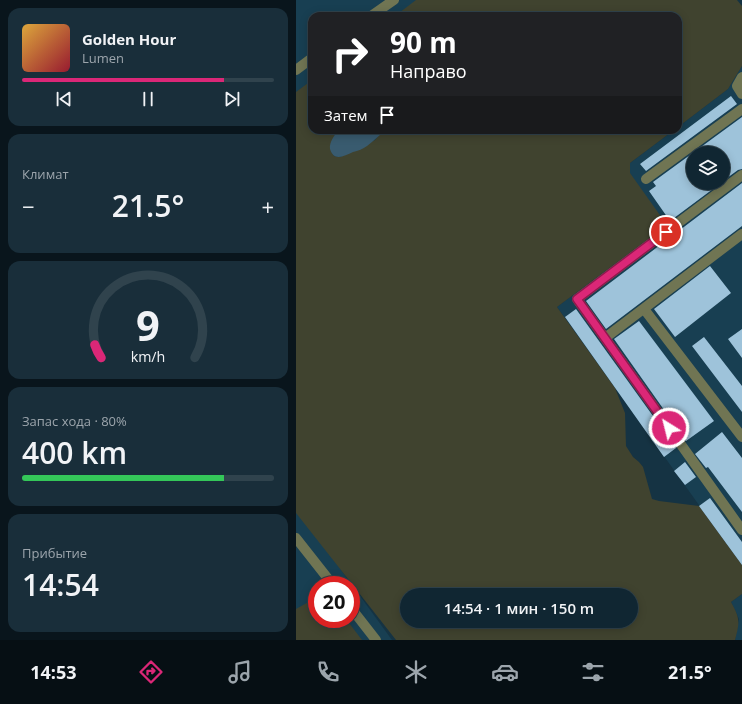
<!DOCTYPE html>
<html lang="ru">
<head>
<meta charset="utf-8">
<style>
  :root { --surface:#102632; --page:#192e3a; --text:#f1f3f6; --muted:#9ca5ac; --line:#30434d; --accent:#db2777 }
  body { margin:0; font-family:"Open Sans",sans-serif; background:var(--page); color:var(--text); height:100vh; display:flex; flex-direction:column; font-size:15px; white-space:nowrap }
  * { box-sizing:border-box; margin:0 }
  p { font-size:13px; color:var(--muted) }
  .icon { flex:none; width:22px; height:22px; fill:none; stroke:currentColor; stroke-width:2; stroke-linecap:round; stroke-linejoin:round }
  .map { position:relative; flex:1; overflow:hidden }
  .side { display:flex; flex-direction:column; gap:8px; padding:8px; background:#09151c; width:296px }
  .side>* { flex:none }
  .banner { position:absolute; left:12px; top:12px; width:374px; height:122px; border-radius:12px; box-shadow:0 2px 10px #0003,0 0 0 1px var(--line); background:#202124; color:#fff; overflow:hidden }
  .tools { position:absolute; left:390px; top:146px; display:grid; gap:8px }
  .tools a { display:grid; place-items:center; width:44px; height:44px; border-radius:50%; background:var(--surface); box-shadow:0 2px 10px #0003,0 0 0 1px var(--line); font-size:20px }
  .speed { position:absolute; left:12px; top:576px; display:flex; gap:8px; font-size:20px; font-weight:700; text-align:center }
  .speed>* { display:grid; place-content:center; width:52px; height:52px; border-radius:50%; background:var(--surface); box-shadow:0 2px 10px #0003,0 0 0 1px var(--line); line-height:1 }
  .speed .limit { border:6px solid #d22; background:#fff; color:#111 }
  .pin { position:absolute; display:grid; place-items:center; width:34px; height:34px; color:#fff; margin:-17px; border:2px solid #fff; border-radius:50%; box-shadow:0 1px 4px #0007 }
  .me { position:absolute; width:44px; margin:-22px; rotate:324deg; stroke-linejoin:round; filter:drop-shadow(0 0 3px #0008) }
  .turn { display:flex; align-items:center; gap:14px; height:84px; padding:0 16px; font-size:18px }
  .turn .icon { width:52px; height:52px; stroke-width:2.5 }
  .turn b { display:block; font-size:28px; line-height:34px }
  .then { display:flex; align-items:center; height:38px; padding:0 16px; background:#0003; gap:8px; font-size:15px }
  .big { font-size:30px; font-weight:600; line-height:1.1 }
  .side .widget { flex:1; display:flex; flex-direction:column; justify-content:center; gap:6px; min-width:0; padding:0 14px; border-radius:12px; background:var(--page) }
  .side .dial { align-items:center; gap:0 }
  .dial svg { height:104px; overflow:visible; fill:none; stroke:var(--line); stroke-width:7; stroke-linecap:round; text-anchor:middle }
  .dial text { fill:var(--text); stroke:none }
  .song { display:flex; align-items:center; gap:12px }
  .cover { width:48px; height:48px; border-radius:6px; background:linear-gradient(135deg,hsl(40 70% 55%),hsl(350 70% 35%)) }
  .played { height:4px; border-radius:2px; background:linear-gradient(90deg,var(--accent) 80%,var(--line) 80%) }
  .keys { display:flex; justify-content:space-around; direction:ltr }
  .heat { display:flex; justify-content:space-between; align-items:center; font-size:22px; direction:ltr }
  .charge { height:6px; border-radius:3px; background:linear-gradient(90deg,#34c759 80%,var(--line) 0) }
  .trip { position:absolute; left:104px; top:588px; width:238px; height:40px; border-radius:20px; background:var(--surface); box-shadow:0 2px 10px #0003,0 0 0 1px var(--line); font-weight:600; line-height:40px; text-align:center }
  .tab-bar { display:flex; height:64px; justify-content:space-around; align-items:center; background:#060f14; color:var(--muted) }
  .tab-bar .icon { width:28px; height:28px }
  .tab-bar .current { color:var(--accent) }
  .tab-bar b { font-size:18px; color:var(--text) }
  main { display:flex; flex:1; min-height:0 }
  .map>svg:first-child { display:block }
  .built { fill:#183f52; fill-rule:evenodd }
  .green { fill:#40432f; fill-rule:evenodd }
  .water { fill:#395b6f }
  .building { fill:#9ec3da }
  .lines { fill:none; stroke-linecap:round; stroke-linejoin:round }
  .minor { stroke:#707553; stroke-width:10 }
  .route-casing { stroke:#8e194d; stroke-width:10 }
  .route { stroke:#db2777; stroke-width:7 }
</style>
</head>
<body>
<main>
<section class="side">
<div class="widget">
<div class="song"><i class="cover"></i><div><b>Golden Hour</b><p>Lumen</p></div></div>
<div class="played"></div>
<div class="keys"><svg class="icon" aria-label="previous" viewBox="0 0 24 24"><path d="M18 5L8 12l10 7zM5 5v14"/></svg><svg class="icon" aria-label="pause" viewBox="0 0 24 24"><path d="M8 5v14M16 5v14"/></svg><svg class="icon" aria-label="next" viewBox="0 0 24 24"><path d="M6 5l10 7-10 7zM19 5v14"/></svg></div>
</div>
<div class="widget"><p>Климат</p>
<div class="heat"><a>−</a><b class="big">21.5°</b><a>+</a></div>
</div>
<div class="widget dial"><svg viewBox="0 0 100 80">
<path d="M14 69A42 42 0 1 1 86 69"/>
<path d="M14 69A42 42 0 0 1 9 59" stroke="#db2777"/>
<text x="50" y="56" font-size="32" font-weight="700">9</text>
<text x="50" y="72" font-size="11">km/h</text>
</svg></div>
<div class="widget"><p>Запас хода · 80%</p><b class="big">400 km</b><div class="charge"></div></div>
<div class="widget"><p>Прибытие</p><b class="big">14:54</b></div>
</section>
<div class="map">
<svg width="446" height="640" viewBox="0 0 446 640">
  <rect width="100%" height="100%" fill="#153343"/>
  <path class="built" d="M0 0H266L246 16H16V130H99L0 207Z
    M446 66V565L261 307 370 225 333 173 334 163 378 130H382V127L432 89ZM397 153H427V183H397Z
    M0 508 96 640H0ZM21 585H55V619H21Z
    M446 594V640H439L443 619 435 602Z"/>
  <path class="green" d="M120 0H441L446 6V66L432 89 382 127V16H99Z
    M16 80V130H43L39 134 35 151 38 156 44 157 79 140 83 135 90 130H378L334 163V173L371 225 261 307 319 388 329 413 330 446 337 457 343 462 347 467 356 499 363 501 403 506 446 565V594L435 602C444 618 444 622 439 640H100L0 513V92ZM111 595H335V621H111Z
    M21 599V619H50L66 640H0V609L16 600Z"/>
  <path class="water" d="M43 130H90C83 135 78 141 71 146 67 149 62 151 57 152 48 156 38 162 34 149 33 142 39 134 43 130Z"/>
  <path class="building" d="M435 96 441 104 350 171 344 164Z
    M446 117V169L442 170 427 181V153H397V183H425L374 221 353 191 360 186 357 182Z
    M446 183V226L310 329 290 301Z
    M414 266 435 293 379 337 358 309Z
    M280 309 380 448 368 457 269 317Z
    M343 321 418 421 390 441 318 339Z
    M446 329V358L432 339Z
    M408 337 446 386V412L396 346Z
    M426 432 446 458V512L412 467 410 468 399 454Z
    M389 462 400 477 389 485 378 471Z
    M414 498 446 542V565L403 506Z"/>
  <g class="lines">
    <path class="minor" d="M75 16 98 0
      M0 70 16 58
      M446 77 441 86 446 94
      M446 175 281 299 446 530
      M350 179 446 109
      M348 309 446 437
      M309 338 446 234
      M0 538 37 585
      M55 608 80 640"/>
  </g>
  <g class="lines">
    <defs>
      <path id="route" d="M370 232 281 299 373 428"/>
    </defs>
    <use href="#route" class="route-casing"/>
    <use href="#route" class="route"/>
  </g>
</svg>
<div class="tools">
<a><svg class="icon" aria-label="layers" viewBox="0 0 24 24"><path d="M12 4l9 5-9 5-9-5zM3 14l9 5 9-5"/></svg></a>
</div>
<div class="speed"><div class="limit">20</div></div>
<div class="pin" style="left:370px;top:232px;background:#d93025"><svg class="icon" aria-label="arrive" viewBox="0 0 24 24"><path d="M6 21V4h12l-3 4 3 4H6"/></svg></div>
<svg class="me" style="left:373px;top:428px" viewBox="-20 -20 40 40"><circle r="17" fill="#db2777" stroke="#fff" stroke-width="3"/><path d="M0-11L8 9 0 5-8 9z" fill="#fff"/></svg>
<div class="trip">14:54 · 1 мин · 150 m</div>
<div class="banner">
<div class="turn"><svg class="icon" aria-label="right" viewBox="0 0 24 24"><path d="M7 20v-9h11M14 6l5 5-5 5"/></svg><div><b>90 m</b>Направо</div></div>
<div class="then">Затем<svg class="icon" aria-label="arrive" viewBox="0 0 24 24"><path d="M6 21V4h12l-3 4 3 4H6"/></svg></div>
</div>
</div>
</main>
<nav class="tab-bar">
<b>14:53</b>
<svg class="icon current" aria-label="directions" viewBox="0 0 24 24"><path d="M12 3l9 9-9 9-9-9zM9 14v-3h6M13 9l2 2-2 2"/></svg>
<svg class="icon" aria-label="music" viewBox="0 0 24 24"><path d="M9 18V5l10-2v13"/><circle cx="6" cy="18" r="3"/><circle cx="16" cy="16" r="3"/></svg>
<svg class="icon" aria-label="phone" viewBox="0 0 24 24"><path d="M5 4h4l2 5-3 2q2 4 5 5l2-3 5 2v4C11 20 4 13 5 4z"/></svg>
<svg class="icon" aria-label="climate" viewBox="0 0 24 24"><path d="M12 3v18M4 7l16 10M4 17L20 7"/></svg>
<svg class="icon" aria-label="car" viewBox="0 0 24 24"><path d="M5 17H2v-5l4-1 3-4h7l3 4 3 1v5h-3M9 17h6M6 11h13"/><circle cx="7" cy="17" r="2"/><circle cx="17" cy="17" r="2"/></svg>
<svg class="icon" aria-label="filters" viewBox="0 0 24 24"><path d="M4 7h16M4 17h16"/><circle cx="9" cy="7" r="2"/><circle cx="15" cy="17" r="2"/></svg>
<b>21.5°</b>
</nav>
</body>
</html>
